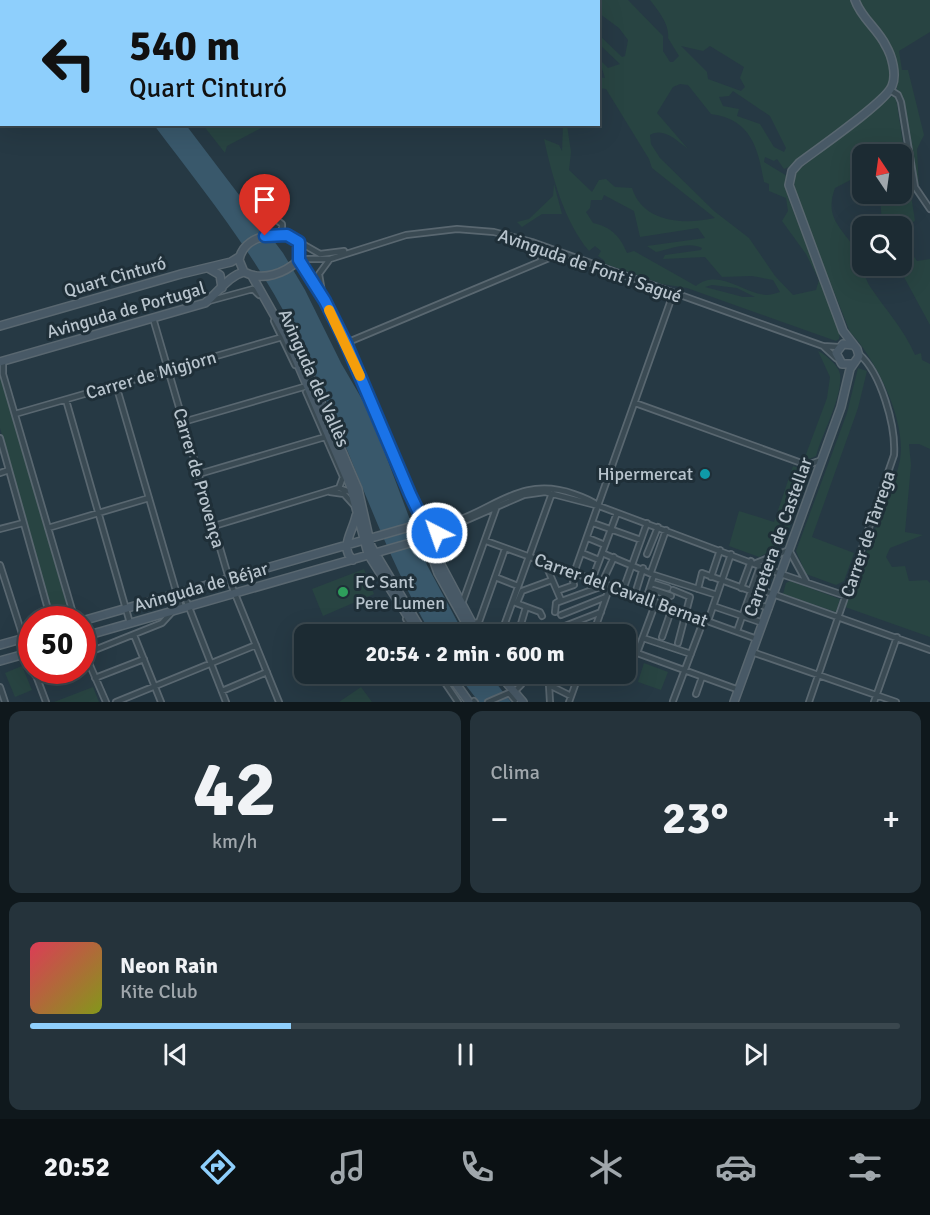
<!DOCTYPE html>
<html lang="es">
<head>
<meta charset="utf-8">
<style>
  :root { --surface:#1c2b33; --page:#25333b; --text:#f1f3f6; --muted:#a0a7ac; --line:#3a474e; --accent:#8ecffc }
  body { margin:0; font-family:Signika,sans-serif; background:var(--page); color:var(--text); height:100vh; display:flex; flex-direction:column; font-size:22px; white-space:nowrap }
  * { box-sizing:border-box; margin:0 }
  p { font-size:20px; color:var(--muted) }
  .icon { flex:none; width:33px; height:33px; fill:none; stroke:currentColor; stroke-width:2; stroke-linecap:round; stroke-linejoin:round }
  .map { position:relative; height:702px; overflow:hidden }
  .sheet { display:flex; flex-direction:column; gap:9px; padding:9px; background:#0f181c; flex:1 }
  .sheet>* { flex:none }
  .top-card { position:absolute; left:0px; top:0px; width:600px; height:126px; box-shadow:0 6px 24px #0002,0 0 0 2px var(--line); background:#8ecffc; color:#111; overflow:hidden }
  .needle { width:39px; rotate:347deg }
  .buttons { position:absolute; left:852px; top:144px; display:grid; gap:12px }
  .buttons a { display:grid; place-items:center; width:60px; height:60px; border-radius:12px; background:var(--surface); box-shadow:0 6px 24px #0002,0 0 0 2px var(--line); font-size:30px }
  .speed { position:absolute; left:18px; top:606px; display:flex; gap:12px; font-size:30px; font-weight:700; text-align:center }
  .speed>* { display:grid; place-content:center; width:78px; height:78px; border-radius:50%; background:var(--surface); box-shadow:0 6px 24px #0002,0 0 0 2px var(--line); line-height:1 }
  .speed .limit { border:9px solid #d22; background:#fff; color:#111 }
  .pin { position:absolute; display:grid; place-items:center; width:51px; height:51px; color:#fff; margin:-62px -26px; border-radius:50% 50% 50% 0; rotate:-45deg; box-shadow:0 0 6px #0007 }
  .pin .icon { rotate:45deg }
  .me { position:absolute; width:66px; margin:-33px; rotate:319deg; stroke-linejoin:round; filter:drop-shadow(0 0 4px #0008) }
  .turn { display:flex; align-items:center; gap:21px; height:126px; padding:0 30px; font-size:27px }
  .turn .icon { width:78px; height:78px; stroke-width:2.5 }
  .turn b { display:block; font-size:42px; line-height:51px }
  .big { font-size:45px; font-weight:700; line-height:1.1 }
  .sheet .widget { flex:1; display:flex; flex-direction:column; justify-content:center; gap:9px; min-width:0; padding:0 21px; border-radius:12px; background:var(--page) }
  .sheet .dial { align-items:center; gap:0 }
  .dial b { font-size:78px; line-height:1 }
  .song { display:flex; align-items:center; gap:18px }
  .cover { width:72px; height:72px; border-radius:9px; background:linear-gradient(135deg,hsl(350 70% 55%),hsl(70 70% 35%)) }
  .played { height:6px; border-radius:3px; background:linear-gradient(90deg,var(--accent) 30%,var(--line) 30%) }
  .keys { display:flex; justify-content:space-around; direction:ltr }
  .heat { display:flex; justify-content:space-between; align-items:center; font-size:33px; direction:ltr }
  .sheet .tiles { flex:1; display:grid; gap:9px; grid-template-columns:1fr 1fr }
  .widget:last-child { grid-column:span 2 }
  .trip { position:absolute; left:294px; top:624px; width:342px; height:60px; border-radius:12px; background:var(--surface); box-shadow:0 6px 24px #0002,0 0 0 2px var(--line); font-weight:700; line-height:60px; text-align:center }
  .menu { display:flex; height:96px; justify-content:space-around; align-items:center; background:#0b1114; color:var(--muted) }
  .menu .icon { width:42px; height:42px }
  .menu .current { color:var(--accent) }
  .menu b { font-size:27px; color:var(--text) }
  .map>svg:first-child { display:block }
  .green { fill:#284442; fill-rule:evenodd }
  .water { fill:#39586b }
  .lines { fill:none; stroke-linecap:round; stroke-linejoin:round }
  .street-casing { stroke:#596770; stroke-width:8 }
  .secondary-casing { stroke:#596770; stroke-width:10 }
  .street { stroke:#3a4a53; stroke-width:4.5 }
  .secondary { stroke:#485966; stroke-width:7 }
  .route-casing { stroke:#114b97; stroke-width:15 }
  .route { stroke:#1a73e8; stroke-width:10 }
  .slow { stroke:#f59e0b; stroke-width:10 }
  .culture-dot { fill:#0f9aa8; stroke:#1f2f38; stroke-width:2 }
  .leisure-dot { fill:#2e9e5b; stroke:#1f2f38; stroke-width:2 }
  .labels { text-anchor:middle; stroke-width:6; stroke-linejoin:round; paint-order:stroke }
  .street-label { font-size:18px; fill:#b8c4cd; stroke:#1f2f38 }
  .poi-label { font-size:18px; fill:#b8c4cd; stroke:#1f2f38; text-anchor:end }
</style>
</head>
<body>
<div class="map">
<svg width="930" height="702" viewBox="0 0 930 702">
  <rect width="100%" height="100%" fill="#263944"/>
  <path class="green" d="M593 0H628L663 36V51L670 62H673L679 56 668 38C670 25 658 10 650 0H851C859 19 877 31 884 49 888 59 893 76 888 85 877 107 811 149 789 167L784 169 777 159 774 161 765 157 764 162 787 176 785 184 788 197 840 333 839 339 836 341 687 288 662 284 603 263 605 261 598 256 601 251 595 246 589 251C564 221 552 176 544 139L559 145 562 151 563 125H567L571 152 569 170 592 192 599 180 606 179 615 187 632 188C643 223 684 225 715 218L652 168 649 159 606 89 599 88V77L605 78 599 59 608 68 620 64 599 44V35L622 57 625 56 628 40 619 28 600 14 598 2ZM681 46 703 51 710 46 744 67 740 78 745 87 741 91 708 79 707 72ZM680 84 688 85 711 114C751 119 758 148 764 182L769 184V191L786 198 788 211 782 221 806 254 819 280 816 290 793 295 775 276 749 238 714 211 660 158 651 144 650 135C664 127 677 141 688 149L657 113 673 87ZM733 91 770 116 786 148 784 152 774 147 760 124 737 116 739 109 723 106 719 97 729 96ZM604 195 634 211 640 237 698 228 705 238 647 246 656 252C670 249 689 241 702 248L701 250 665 255 663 259 705 257 722 277 752 276 773 280 780 292C776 293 770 295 766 295 743 293 718 268 696 286L634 251 627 253C620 236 611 227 593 223L586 212 590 208 591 200H602ZM712 285 737 288 755 297H743L705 287Z
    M857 0H930V32L899 51 902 70H908L924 135 917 149 919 187 901 94 897 90V72Z
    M892 96 896 98 915 221 902 227 882 226 880 194H902V154H862V174L835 188C824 218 841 227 856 250 863 262 863 277 871 288 886 310 905 331 915 355L921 353 922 360 930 364V449L919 444H909L911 465 905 532 923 535 890 548 886 557 892 567 905 566 909 581 927 580 930 583V637L845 607C857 576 869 546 880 516 887 498 896 479 900 460 907 420 875 358 850 332L795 194 794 180 798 170Z
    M203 125H267L227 146 225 153Z
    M554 184 562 214H542L522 227 517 222 529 219 553 196Z
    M902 234 903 241 917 261 930 259V325L898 266H902Z
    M818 351C825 354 839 366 840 374 843 396 822 434 816 456L809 459 805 457 827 398 830 377Z
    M858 368 867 371 858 408 812 537 854 553 844 581 836 585 806 574 796 551 847 413Z
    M0 375 68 609 71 618 54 619 0 428Z
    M793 466 805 470 808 476 783 545 759 557 729 546 739 511 774 522Z
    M364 569 374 594 323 616 312 589Z
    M790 581 840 599 836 612 783 594 786 583Z
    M644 663 668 672 661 690 638 682Z
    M22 666 32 690 15 697 5 673Z
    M93 687 99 702H54Z
    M361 687 372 702H339Z"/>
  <path class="water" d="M154 125H186L283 253 305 290 341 363 370 413 427 565 464 634H431C375 537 344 427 292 327 255 254 203 190 154 125Z
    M457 674H489L511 702H479Z"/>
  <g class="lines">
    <defs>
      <path id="street" d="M890 90 898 95 901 102 915 187 930 209
        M262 209 282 224V235
        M299 242 320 254 344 251
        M300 259H330
        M541 260V246
        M322 292 319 274 330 259 406 235 457 229 494 232 532 242 823 346 839 347
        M209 301 253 289 259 295
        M153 318 229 579 279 702
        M274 321 295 365
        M346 343 561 253
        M823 346 836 358
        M3 361V374L75 620
        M116 385 181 608
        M306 392 343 477 339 488
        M66 400 130 623
        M635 403 807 465 822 460
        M15 414 286 336
        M183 422 307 386
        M0 438 51 620
        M0 473 9 470
        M199 474 325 437
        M330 492 344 494 353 504
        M593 523 641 540
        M436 525C489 519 514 473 574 494 583 497 591 500 599 506
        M214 526 339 488 353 493
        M48 528 149 498
        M0 529 23 523
        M437 533 524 495 545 492 599 506 781 574 846 596
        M588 538 605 545
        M486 541 757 639
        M582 553 599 560
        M602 553 654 575 717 595
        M647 554 658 527
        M545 563 561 600 556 603 555 612
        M756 563 789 550 806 581
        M0 565 32 665
        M651 572 666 530
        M574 573 673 294
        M495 577 518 586
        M711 577 720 550
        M592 580 617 513
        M652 583 668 588
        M753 587 930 650
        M741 588 751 561
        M650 589 671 596
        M698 589 702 573 751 591
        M623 590 647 523
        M673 590 690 597 678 643
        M557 591 574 585 571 572
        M183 592 226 702
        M635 594 643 568
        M646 599 653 578
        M463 601 497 506
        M748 601 769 608
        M516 603 540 612 542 616
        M517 603 522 591 552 580
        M556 603 600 587 614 557
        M713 606 763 623
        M561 615 606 597
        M406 619 414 634
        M708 621 731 554
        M475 623 479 622 505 549
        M565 626 601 612
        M562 627 565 634
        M737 631 760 566
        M548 632V634
        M501 634 552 493
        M518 634 526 607
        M530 634 539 631
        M579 634 588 632 593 633
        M593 634 610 586
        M134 635 161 702
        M662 637 672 608
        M643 638 691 654
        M626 649 739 690
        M752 652 896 702
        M637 653 656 602
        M85 654 106 702
        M82 655 162 623 173 611
        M34 670 46 702
        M439 674 458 702
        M517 674 521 685 517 689
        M533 674 536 680
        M35 675 45 670
        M95 678 144 659
        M549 685 571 696
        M0 687 5 702
        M222 691 267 672
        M696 694 702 677
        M474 701 475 702
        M673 701 704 619
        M116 702 256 645
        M488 702 509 693 515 700
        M550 702 549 685 553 674
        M569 702 579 674
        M809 702 894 455C896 426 881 373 859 354
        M874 702 897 637"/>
      <path id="secondary" d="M271 235H287L297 240 301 251 299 260C285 273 263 282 244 272L239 260C242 244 256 237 271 235Z
        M299 260 325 301 346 343 410 493 420 515 429 522
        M208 268 220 275 222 288
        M252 276 286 336 350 485 368 554 419 634
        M0 326 181 274 231 262 239 257
        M286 336 292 338 298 348 358 489 371 546 424 634
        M0 362 205 303C218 293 228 276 244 272
        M853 364H842L836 353 843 344 853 345
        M436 535 439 561 478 634
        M426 539 438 573 472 634
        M353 560C339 548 353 531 356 516
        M82 621 427 522 436 526 435 537 428 540 420 533 421 526
        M82 637 424 539
        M0 645 32 636
        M0 661 32 652
        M449 674 469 702
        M499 674 523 702
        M734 702 841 407 850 369 859 356 857 349 843 331 789 185 792 171 799 163C816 150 886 102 892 86 897 75 892 56 886 46 878 29 861 18 855 0"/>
    </defs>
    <use href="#street" class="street-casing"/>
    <use href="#secondary" class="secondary-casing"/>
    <use href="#street" class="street"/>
    <use href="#secondary" class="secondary"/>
  </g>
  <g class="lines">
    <defs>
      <path id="route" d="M265 236 287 235 299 242V260L325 301 346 343 410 494 420 515 435 525 437 533"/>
    </defs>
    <use href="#route" class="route-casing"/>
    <use href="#route" class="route"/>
    <path class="slow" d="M329 310 360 376"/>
  </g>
  <circle class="culture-dot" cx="705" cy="474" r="6"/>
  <circle class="leisure-dot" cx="343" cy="592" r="6"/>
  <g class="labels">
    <g class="street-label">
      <text transform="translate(590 266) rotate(19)" y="6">Avinguda de Font i Sagué</text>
      <text transform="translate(115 277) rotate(-16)" y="6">Quart Cinturó</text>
      <text transform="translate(126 310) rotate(-16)" y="6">Avinguda de Portugal</text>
      <text transform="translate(151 375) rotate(-16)" y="6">Carrer de Migjorn</text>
      <text transform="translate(314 378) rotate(66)" y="6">Avinguda del Vallès</text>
      <text transform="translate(199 478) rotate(74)" y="6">Carrer de Provença</text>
      <text transform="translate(868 534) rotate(-71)" y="6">Carrer de Tàrrega</text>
      <text transform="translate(778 537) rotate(-70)" y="6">Carretera de Castellar</text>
      <text transform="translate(201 587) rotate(-16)" y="6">Avinguda de Béjar</text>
      <text transform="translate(621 590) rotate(20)" y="6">Carrer del Cavall Bernat</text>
    </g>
    <g class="poi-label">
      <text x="693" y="480">Hipermercat</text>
      <text x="355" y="588" text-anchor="start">FC Sant<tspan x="355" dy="21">Pere Lumen</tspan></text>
    </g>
  </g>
</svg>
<div class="buttons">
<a><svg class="needle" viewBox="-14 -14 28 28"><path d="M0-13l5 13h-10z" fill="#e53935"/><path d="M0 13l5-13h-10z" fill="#a0a7ac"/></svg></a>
<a><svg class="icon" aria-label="search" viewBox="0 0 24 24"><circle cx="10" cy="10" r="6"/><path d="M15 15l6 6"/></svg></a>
</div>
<div class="speed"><div class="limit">50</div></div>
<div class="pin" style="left:265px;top:236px;background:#d93025"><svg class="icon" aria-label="arrive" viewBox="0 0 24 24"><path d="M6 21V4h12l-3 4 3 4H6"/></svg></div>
<svg class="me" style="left:437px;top:533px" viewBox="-20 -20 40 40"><circle r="17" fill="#1a73e8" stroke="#fff" stroke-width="3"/><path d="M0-11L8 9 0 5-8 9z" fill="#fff"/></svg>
<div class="trip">20:54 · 2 min · 600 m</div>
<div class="top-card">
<div class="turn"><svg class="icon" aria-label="left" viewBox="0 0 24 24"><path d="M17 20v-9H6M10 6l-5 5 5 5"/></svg><div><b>540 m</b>Quart Cinturó</div></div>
</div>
</div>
<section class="sheet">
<div class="tiles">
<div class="widget dial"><b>42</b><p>km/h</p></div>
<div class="widget"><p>Clima</p>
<div class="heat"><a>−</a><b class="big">23°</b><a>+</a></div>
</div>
<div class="widget">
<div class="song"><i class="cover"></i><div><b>Neon Rain</b><p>Kite Club</p></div></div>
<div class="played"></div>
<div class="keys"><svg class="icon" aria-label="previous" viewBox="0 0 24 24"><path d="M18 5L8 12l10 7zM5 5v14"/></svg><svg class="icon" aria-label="pause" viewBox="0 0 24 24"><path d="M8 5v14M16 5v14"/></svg><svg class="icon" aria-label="next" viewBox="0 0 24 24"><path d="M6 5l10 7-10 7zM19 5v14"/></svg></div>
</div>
</div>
</section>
<nav class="menu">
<b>20:52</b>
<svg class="icon current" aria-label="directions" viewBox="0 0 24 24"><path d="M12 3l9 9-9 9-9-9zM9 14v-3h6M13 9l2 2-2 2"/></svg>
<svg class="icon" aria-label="music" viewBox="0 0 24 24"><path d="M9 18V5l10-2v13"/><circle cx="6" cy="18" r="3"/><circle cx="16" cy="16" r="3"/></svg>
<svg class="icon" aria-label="phone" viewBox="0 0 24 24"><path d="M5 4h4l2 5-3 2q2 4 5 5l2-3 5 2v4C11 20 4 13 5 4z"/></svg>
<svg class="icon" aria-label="climate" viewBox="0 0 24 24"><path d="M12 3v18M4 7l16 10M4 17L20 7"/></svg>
<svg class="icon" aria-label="car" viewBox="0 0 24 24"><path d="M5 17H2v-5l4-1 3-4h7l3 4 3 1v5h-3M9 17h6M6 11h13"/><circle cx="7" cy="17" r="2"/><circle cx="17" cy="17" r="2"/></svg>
<svg class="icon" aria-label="filters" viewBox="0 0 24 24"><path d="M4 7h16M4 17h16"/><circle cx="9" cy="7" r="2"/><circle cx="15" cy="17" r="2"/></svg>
</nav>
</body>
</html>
